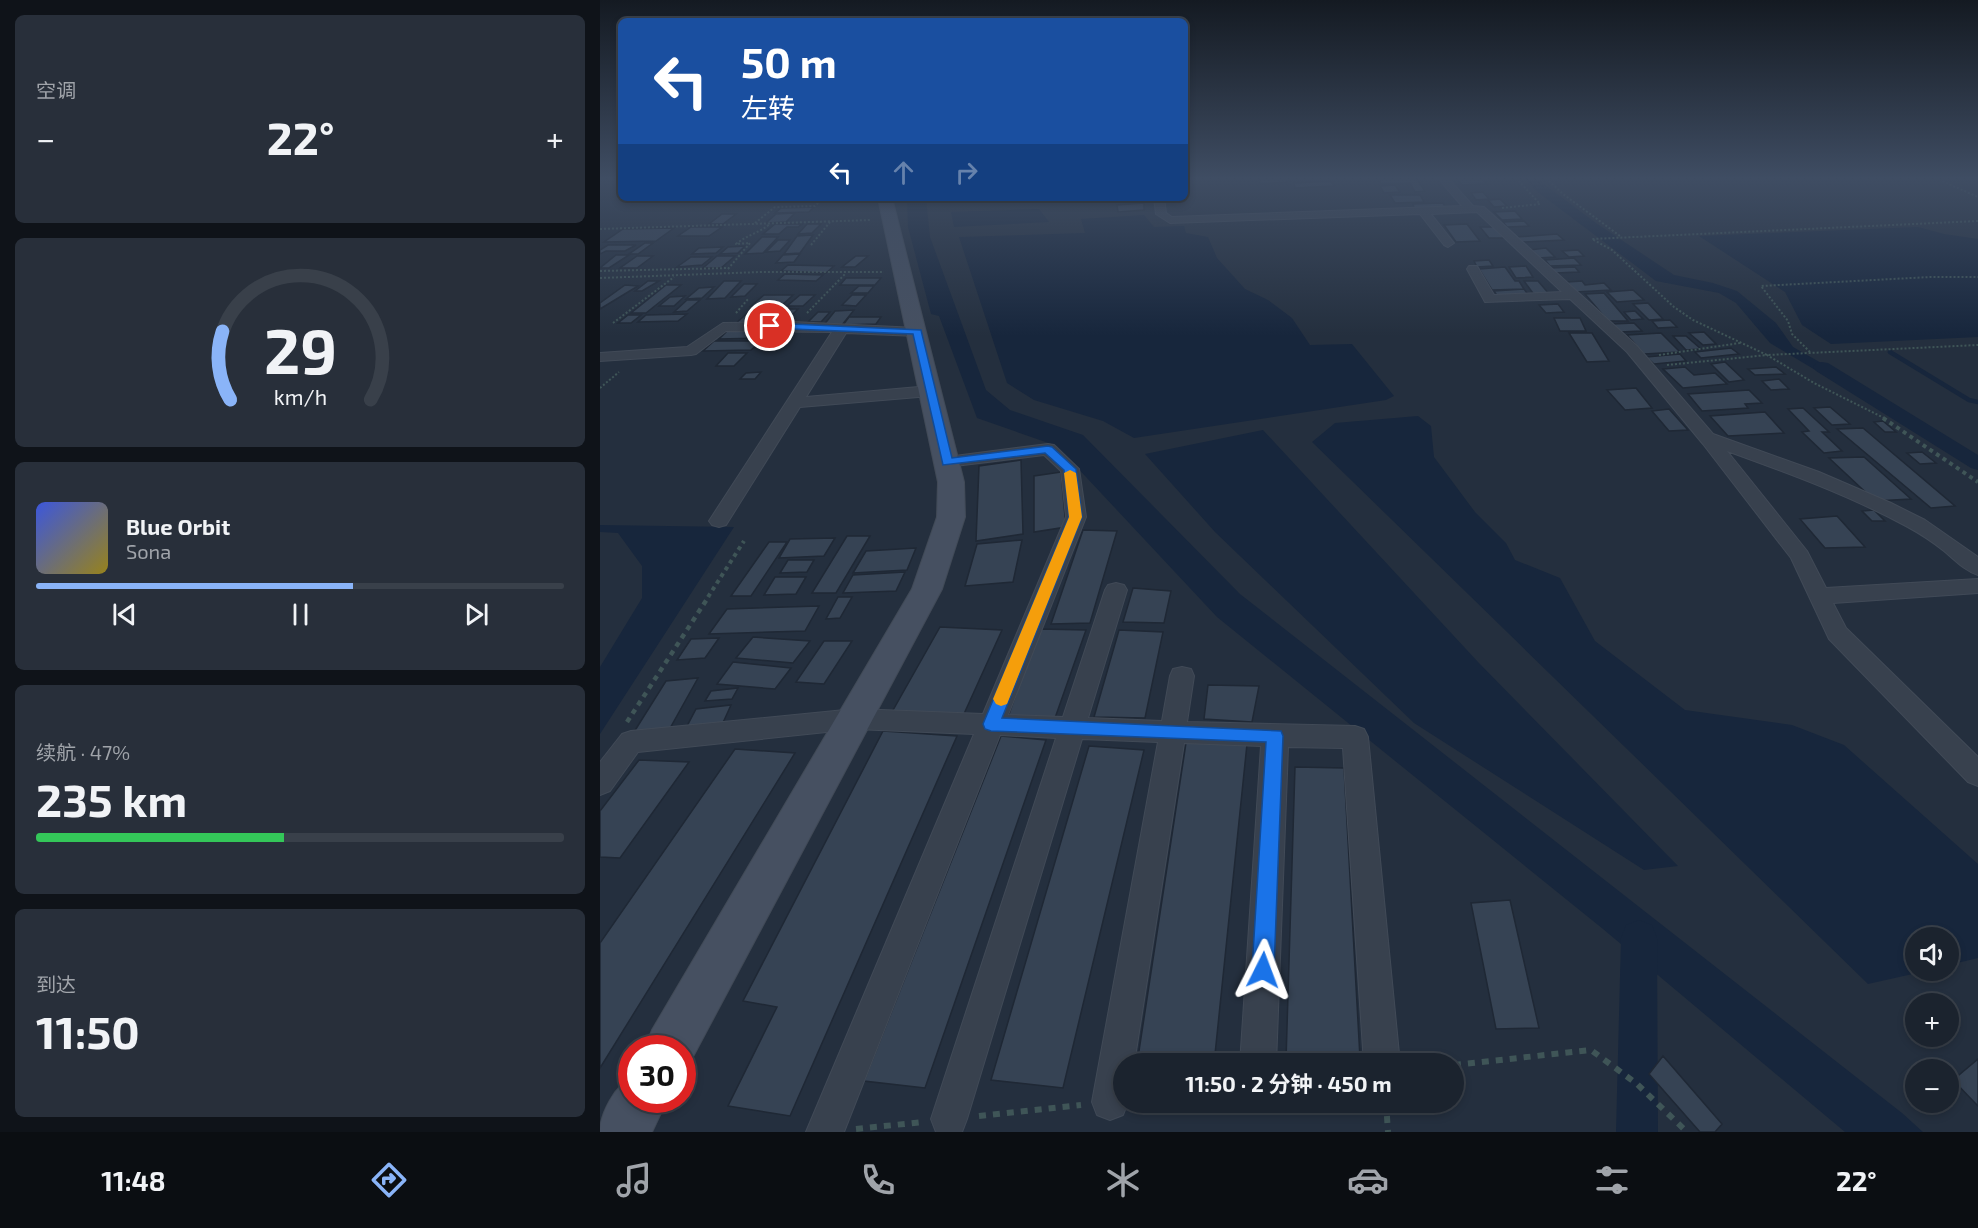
<!DOCTYPE html>
<html lang="zh">
<head>
<meta charset="utf-8">
<style>
  :root { --surface:#1b232e; --page:#282f3a; --text:#f1f3f6; --muted:#a0a4aa; --line:#39404a; --accent:#8ab4f8 }
  body { margin:0; font-family:"Exo 2","Noto Sans SC",sans-serif; background:var(--page); color:var(--text); height:100vh; display:flex; flex-direction:column; font-size:22px; white-space:nowrap }
  * { box-sizing:border-box; margin:0 }
  p { font-size:20px; color:var(--muted) }
  .icon { flex:none; width:33px; height:33px; fill:none; stroke:currentColor; stroke-width:2; stroke-linecap:round; stroke-linejoin:round }
  .map { position:relative; flex:1; overflow:hidden }
  .details { display:flex; flex-direction:column; gap:15px; padding:15px; background:#0f1319; width:600px }
  .details>* { flex:none }
  .guide { position:absolute; left:18px; top:18px; width:570px; height:183px; border-radius:9px; box-shadow:0 3px 9px #0003,0 0 0 2px var(--line); background:#1a4fa0; color:#fff; overflow:hidden }
  .fabs { position:absolute; left:1305px; top:927px; display:grid; gap:12px }
  .fabs a { display:grid; place-items:center; width:54px; height:54px; border-radius:50%; background:var(--surface); box-shadow:0 3px 9px #0003,0 0 0 2px var(--line); font-size:30px }
  .speed { position:absolute; left:18px; top:1035px; display:flex; gap:12px; font-size:30px; font-weight:700; text-align:center }
  .speed>* { display:grid; place-content:center; width:78px; height:78px; border-radius:50%; background:var(--surface); box-shadow:0 3px 9px #0003,0 0 0 2px var(--line); line-height:1 }
  .speed .limit { border:9px solid #d22; background:#fff; color:#111 }
  .pin { position:absolute; display:grid; place-items:center; width:51px; height:51px; color:#fff; margin:-26px; border:3px solid #fff; border-radius:50%; box-shadow:0 2px 6px #0007 }
  .me { position:absolute; width:66px; margin:-33px; rotate:3deg; stroke-linejoin:round; filter:drop-shadow(0 0 4px #0008) }
  .turn { display:flex; align-items:center; gap:21px; height:126px; padding:0 24px; font-size:27px }
  .turn .icon { width:78px; height:78px; stroke-width:2.5 }
  .turn b { display:block; font-size:42px; line-height:51px }
  .lanes { display:flex; align-items:center; height:57px; padding:0 24px; background:#0003; justify-content:center; gap:30px; direction:ltr }
  .lanes .off { opacity:.35 }
  .big { font-size:45px; font-weight:700; line-height:1.1 }
  .details .tile { flex:1; display:flex; flex-direction:column; justify-content:center; gap:9px; min-width:0; padding:0 21px; border-radius:9px; background:var(--page) }
  .details .dial { align-items:center; gap:0 }
  .dial svg { height:156px; overflow:visible; fill:none; stroke:var(--line); stroke-width:7; stroke-linecap:round; text-anchor:middle }
  .dial text { fill:var(--text); stroke:none }
  .song { display:flex; align-items:center; gap:18px }
  .cover { width:72px; height:72px; border-radius:9px; background:linear-gradient(135deg,hsl(230 70% 55%),hsl(50 70% 35%)) }
  .played { height:6px; border-radius:3px; background:linear-gradient(90deg,var(--accent) 60%,var(--line) 60%) }
  .keys { display:flex; justify-content:space-around; direction:ltr }
  .heat { display:flex; justify-content:space-between; align-items:center; font-size:33px; direction:ltr }
  .charge { height:9px; border-radius:4px; background:linear-gradient(90deg,#34c759 47%,var(--line) 0) }
  .trip { position:absolute; left:513px; top:1053px; width:351px; height:60px; border-radius:30px; background:var(--surface); box-shadow:0 3px 9px #0003,0 0 0 2px var(--line); font-weight:700; line-height:60px; text-align:center }
  .tab-bar { display:flex; height:96px; justify-content:space-around; align-items:center; background:#0b0e12; color:var(--muted) }
  .tab-bar .icon { width:42px; height:42px }
  .tab-bar .selected { color:var(--accent) }
  .tab-bar b { font-size:27px; color:var(--text) }
  main { display:flex; flex:1; min-height:0 }
  .map>svg:first-child { display:block }
  .water { fill:#17263c }
  .lines { fill:none; stroke-linecap:round; stroke-linejoin:round }
  .stream { stroke:#17263c; stroke-width:4.5 }
  .canal { fill:#17263c; fill-rule:evenodd }
  .building { fill:#364354; stroke:#1f2835; stroke-width:1.5 }
  .street-casing { stroke:#414a57; stroke-width:2 }
  .secondary-casing { stroke:#414a57; stroke-width:2 }
  .path-far3 { stroke:#3f5557; stroke-width:2; stroke-dasharray:2 2; stroke-linecap:butt }
  .path-far2 { stroke:#3f5557; stroke-width:4; stroke-dasharray:4 4; stroke-linecap:butt }
  .path-far1 { stroke:#3f5557; stroke-width:4.5; stroke-dasharray:5 5; stroke-linecap:butt }
  .path { stroke:#3f5557; stroke-width:6; stroke-dasharray:7 7; stroke-linecap:butt }
  .street { fill:#38414e; fill-rule:evenodd }
  .secondary { fill:#465061; fill-rule:evenodd }
  .route { fill:#1a73e8; stroke:#114b97; stroke-width:1.5 }
  .slow { fill:#f59e0b }
</style>
</head>
<body>
<main>
<section class="details">
<div class="tile"><p>空调</p>
<div class="heat"><a>−</a><b class="big">22°</b><a>+</a></div>
</div>
<div class="tile dial"><svg viewBox="0 0 100 80">
<path d="M14 69A42 42 0 1 1 86 69"/>
<path d="M14 69A42 42 0 0 1 10 34" stroke="#8ab4f8"/>
<text x="50" y="56" font-size="32" font-weight="700">29</text>
<text x="50" y="72" font-size="11">km/h</text>
</svg></div>
<div class="tile">
<div class="song"><i class="cover"></i><div><b>Blue Orbit</b><p>Sona</p></div></div>
<div class="played"></div>
<div class="keys"><svg class="icon" aria-label="previous" viewBox="0 0 24 24"><path d="M18 5L8 12l10 7zM5 5v14"/></svg><svg class="icon" aria-label="pause" viewBox="0 0 24 24"><path d="M8 5v14M16 5v14"/></svg><svg class="icon" aria-label="next" viewBox="0 0 24 24"><path d="M6 5l10 7-10 7zM19 5v14"/></svg></div>
</div>
<div class="tile"><p>续航 · 47%</p><b class="big">235 km</b><div class="charge"></div></div>
<div class="tile"><p>到达</p><b class="big">11:50</b></div>
</section>
<div class="map">
<svg width="1378" height="1132" viewBox="0 0 1378 1132">
  <rect width="100%" height="100%" fill="#242f3e"/>
  <path class="water" d="M925 178 937 179 996 223 1074 275 1113 283 1137 291 1176 323 1193 347 1260 385 1237 383 1170 343 1136 303 1119 293 1056 281 935 190Z
    M307 198H326L330 237 386 390 410 410 483 435 640 594 1302 1113 1323 1132H1245L1003 929 617 617 457 446 377 418 339 316 331 314 308 227Z
    M439 209 449 222 354 227 351 212Z
    M544 215 554 227 584 226 586 233 608 237 617 258 645 289 668 300 692 318 710 345 752 344 794 396 786 400 534 438 503 421 434 400 407 383 359 237 485 233 481 219Z
    M1318 227 1344 234 1378 239V337L1231 344 1202 325 1185 292 1099 236Z
    M818 416 831 426 834 457 875 512 906 543 915 560 960 578 995 641 1085 710 1192 725 1244 745 1378 864V958L1349 965 1348 938H1316V970L1326 971 1268 984 712 442 735 423Z
    M663 430 878 662 1078 866 1044 870 814 723 615 532 545 454Z
    M0 525 134 527 0 734V667L42 598V566L18 533 0 532Z"/>
  <g class="lines">
    <path class="stream" d="M1290 352 1369 400 1378 402"/>
    <path class="canal" d="M1222 362 1228 363 1378 455V470L1371 468 1216 371 1213 367 1216 363Z
      M1039 920 1052 925 1057 938 1058 1132H1016L1021 938 1026 925Z"/>
  </g>
  <path class="building" d="M659 178H686L687 182 660 184Z
    M816 178 825 191 815 192 810 183 781 184 779 179Z
    M882 178 887 184 862 185 858 179Z
    M731 181 734 186 695 188 694 183Z
    M795 185 800 192 784 193 780 186Z
    M883 192 889 199 876 200 871 193Z
    M790 195H820L824 202 795 203Z
    M900 199 907 206 894 207 888 200Z
    M544 203V210L518 212 517 205Z
    M843 203 846 208H814L813 204Z
    M214 207 209 212 175 213 181 208Z
    M915 211 922 219 902 220 894 212Z
    M195 213 186 222 166 223 176 214Z
    M122 214H136L123 224H109Z
    M924 221 929 226 907 227 903 222Z
    M175 224H202L198 227H187L179 234H163Z
    M207 224H221L212 233 198 234Z
    M867 224 880 241 856 242 844 225Z
    M91 227H122L109 236H78Z
    M880 227H895L904 238H889Z
    M74 228 56 241 4 242 23 229Z
    M957 234 964 240 922 242 917 237Z
    M213 235 200 253 184 254 197 236Z
    M162 237H178L163 253 145 254Z
    M178 240H190L180 251 166 252Z
    M45 243H53L38 254H29Z
    M8 245H36L25 251H6L0 254V250Z
    M145 246 138 253 120 254 128 247Z
    M123 247 116 253 92 254 99 248Z
    M946 248 955 257 938 258 929 250Z
    M978 250 984 256 969 257 962 251Z
    M200 254 194 262 176 263 183 255Z
    M16 255H29L9 268H0Z
    M37 256H53L37 268H20Z
    M117 256H135L121 268H103Z
    M256 256H268L255 267H242Z
    M91 257H112L102 265 77 267Z
    M974 258 981 265 950 266 945 260Z
    M889 260 893 266 877 267 874 261Z
    M188 265 234 266 226 273 181 271Z
    M926 266 933 277 916 278 909 267Z
    M905 267 915 281H919L924 289 892 290 879 269Z
    M975 267 979 272 955 273 950 268Z
    M185 274 223 275 216 281 178 280Z
    M246 278H281L275 285H240Z
    M48 281H59L42 291H35Z
    M124 281H141L125 298 107 299Z
    M924 281H938L950 295 935 296Z
    M982 281 985 285 1004 283 1011 290 976 292 967 282Z
    M144 284H157L145 296 131 297Z
    M25 285 38 286 0 309V303Z
    M66 285H81L46 313H31Z
    M259 286H274L268 293H251Z
    M114 287 102 298 86 299 99 288Z
    M924 289 929 296 898 297 894 291Z
    M1033 290 1044 300 1017 302 1007 292Z
    M1004 293 1028 321H1008L985 294Z
    M164 295H193L180 307 151 306Z
    M200 295H215L203 306H187Z
    M252 295H266L256 306 242 305Z
    M85 296 74 306H59L70 297Z
    M87 300H100L87 311 74 312Z
    M1048 303 1063 319 1049 320 1033 304Z
    M958 304 964 312 946 313 939 305Z
    M152 309H164L150 326H133Z
    M170 309H198L190 317H161Z
    M254 310 242 325 223 326 235 311Z
    M1035 311 1043 319 1031 320 1024 312Z
    M218 312H230L221 322H208Z
    M87 314 78 321 38 322 46 315Z
    M28 315H41L31 323H18Z
    M249 317H281L276 324 243 325Z
    M954 318H980L986 331H960Z
    M1070 320 1077 327 1058 328 1052 321Z
    M1034 323 1042 331 1020 332 1012 324Z
    M174 329 165 338 119 339 128 330Z
    M1104 332 1116 344 1103 345 1089 333Z
    M969 333H992L1009 361 987 362Z
    M1061 333 1080 352 1044 354 1027 335Z
    M1073 336H1086L1101 349 1086 350Z
    M114 341H161L151 350 103 351Z
    M1131 348 1139 354 1101 358 1095 352Z
    M128 353H147L134 366H116Z
    M1080 354 1086 361 1054 364 1046 357Z
    M1125 362 1144 380 1129 382 1111 364Z
    M1085 367 1094 375 1115 373 1127 384 1083 388 1063 369Z
    M1176 367 1185 374 1155 375 1148 369Z
    M161 372 155 379H140L146 373Z
    M1179 379 1189 389 1171 390 1162 381Z
    M1036 388 1052 408 1025 410 1007 390Z
    M1149 390 1162 403 1145 404 1148 408 1102 411 1088 394Z
    M1230 407 1250 424 1232 425 1214 408Z
    M1203 408 1229 432H1222L1242 451 1224 453 1202 432 1209 431 1188 409Z
    M1069 409 1088 430 1069 431 1052 411Z
    M1165 412 1184 433 1128 436 1110 416Z
    M1283 421 1296 432H1285L1274 422Z
    M1263 428 1355 506 1331 508 1237 429Z
    M1322 452 1336 463 1320 464 1307 453Z
    M1264 457 1311 499 1275 501 1229 458Z
    M421 460 423 534 376 541 379 466Z
    M461 472 466 527 434 532V476Z
    M1274 510 1285 521H1272L1262 511Z
    M1237 516 1265 547 1225 548 1200 519Z
    M483 530 517 531 490 623 451 624Z
    M247 536H270L236 593H212Z
    M235 538 224 556 179 558 190 539Z
    M422 540 413 582 365 586 377 544Z
    M169 542H187L151 596H131Z
    M316 548 307 570 253 573 266 551Z
    M188 560H214L207 572 180 573Z
    M305 572 296 591 243 593 253 575Z
    M175 577H206L196 594 164 595Z
    M533 588 571 591 564 623 523 622Z
    M238 597H252L240 618 226 619Z
    M219 606 205 631 109 634 127 609Z
    M340 627 402 630 363 716 292 712Z
    M439 629 486 630 455 718 408 717Z
    M519 630 563 632 545 718 494 717Z
    M153 637 210 641 193 663 136 658Z
    M119 638 105 658 77 660 91 639Z
    M224 641H252L224 684 196 682Z
    M133 662 191 668 175 689 117 684Z
    M98 678 69 730 34 732 66 681Z
    M608 685 659 686 652 722 604 719Z
    M138 688 132 699 105 701 111 691Z
    M131 705 121 727 85 730 96 709Z
    M283 731 357 736 190 1116 128 1106 177 1007 143 1001Z
    M401 736 446 740 325 1088 264 1081Z
    M586 743 647 744 614 1064H537Z
    M489 746 544 750 463 1088 391 1080Z
    M135 749 195 753 0 1068V943Z
    M39 760 89 762 20 858 0 857V811Z
    M695 767 744 768 760 1058 686 1060Z
    M910 900 939 1028 896 1029 871 903Z
    M1063 1056 1122 1124 1115 1132H1100L1049 1074Z
    M1378 1059V1106L1353 1080Z"/>
  <g class="lines">
    <defs>
      <path id="street" d="M838 178H848L873 206 884 207 1037 346 1113 434 1219 472 1291 503 1325 520 1378 557V575C1365 571 1355 560 1344 551 1333 542 1319 533 1306 526 1248 495 1188 473 1127 451L1207 551 1226 588 1378 579V593L1233 603 1246 628 1378 757V786L1368 782 1229 639 1191 558 1103 444 1027 352 970 299 885 302 867 269 869 266H877L894 295 962 292 877 212 831 214 854 243 848 247 844 245 820 214 570 223 556 214 554 198H564L566 213 572 217 862 206Z
        M281 198H311C305 203 290 203 282 201Z
        M193 322 317 328 324 332 317 336 246 333 206 397 330 386 338 391 330 396 200 407 126 525 119 527 112 525 109 521 232 332 126 331 96 354 91 355 0 361V353L87 347 123 323Z
        M448 444 454 445 479 469 486 517 408 715 463 717 505 590 508 585 516 583 524 585 527 590 488 718 562 721 570 676 573 669 582 667 591 669 594 676 587 722 755 726 764 729 768 737 800 1064H764L743 748 688 747 676 1064H640L661 746 584 743 534 1064H524V1102H528L523 1115 510 1120 497 1115 492 1102 558 742 482 739 367 1119 362 1132H336L331 1119 456 738 400 735 244 1132H206L374 734 255 729 38 752 10 791 0 795V762L22 734 31 731 255 709 383 714 466 517 461 471 444 455 347 467 341 466 338 462 341 458 347 457Z"/>
      <path id="secondary" d="M278 198H292L364 482 365 517 342 589 88 1066 82 1068V1048H45L52 1030 312 589 337 517 338 482Z
        M32 1078V1100H67L52 1132H0C0 1114 15 1085 32 1078Z"/>
    </defs>
    <use href="#street" class="street-casing"/>
    <use href="#secondary" class="secondary-casing"/>
    <path class="path-far3" d="M946 178 963 194 1020 236
      M1335 178 1378 197
      M902 208 940 204 916 178
      M1378 221 992 239 1012 250 1074 307 1093 320 1167 355 1378 345
      M155 223 175 207 215 206 220 201 268 198
      M0 229 271 220
      M211 245 230 222
      M128 269 150 243 136 244C147 235 159 233 170 224
      M0 271 129 268
      M0 278 160 272H284
      M136 313 149 298
      M207 313 246 273
      M13 323 74 277
      M1210 352 1192 334 1188 321 1161 286 1330 277H1378
      M1059 355 1140 343
      M1067 365 1167 355 1214 383 1286 419
      M0 388 19 372"/>
    <path class="path-far2" d="M1283 418 1378 482
      M108 597 144 541"/>
    <path class="path-far1" d="M27 722 109 596"/>
    <path class="path" d="M854 1065 991 1050 1037 1084 1087 1132
      M786 1102 788 1132
      M379 1116 481 1105
      M256 1129 323 1122"/>
    <use href="#street" class="street"/>
    <use href="#secondary" class="secondary"/>
  </g>
  <linearGradient id="sky" x2="0" y2="1"><stop stop-color="#141a22"/><stop offset="0.53" stop-color="#3f4d63"/><stop offset="1" stop-color="#3f4d63" stop-opacity="0"/></linearGradient>
  <rect width="1378" height="336" fill="url(#sky)"/>
  <path class="route" d="M170 323 321 330 352 458 448 446 452 447 476 469 482 517 402 718 681 731 683 736 674 970 670 977 663 981 656 977 652 970 666 742 391 731 385 729 383 724 469 517 464 470 445 453 343 465 313 334 167 328V324Z"/>
  <path class="slow" d="M470 470 476 473 482 517 409 699 407 704 401 706 396 704 393 699 469 517 464 473Z"/>
</svg>
<div class="fabs">
<a><svg class="icon" aria-label="sound" viewBox="0 0 24 24"><path d="M4 9h4l5-4v14l-5-4H4zM17 9q2 3 0 6"/></svg></a>
<a>+</a>
<a>−</a>
</div>
<div class="speed"><div class="limit">30</div></div>
<div class="pin" style="left:170px;top:326px;background:#d93025"><svg class="icon" aria-label="arrive" viewBox="0 0 24 24"><path d="M6 21V4h12l-3 4 3 4H6"/></svg></div>
<svg class="me" style="left:663px;top:970px" viewBox="-20 -20 40 40"><path d="M0-17L14 15 0 8-14 15z" fill="#1a73e8" stroke="#fff" stroke-width="4"/></svg>
<div class="trip">11:50 · 2 分钟 · 450 m</div>
<div class="guide">
<div class="turn"><svg class="icon" aria-label="left" viewBox="0 0 24 24"><path d="M17 20v-9H6M10 6l-5 5 5 5"/></svg><div><b>50 m</b>左转</div></div>
<div class="lanes"><svg class="icon" aria-label="left" viewBox="0 0 24 24"><path d="M17 20v-9H6M10 6l-5 5 5 5"/></svg><svg class="icon off" aria-label="ahead" viewBox="0 0 24 24"><path d="M12 20V5M6 11l6-6 6 6"/></svg><svg class="icon off" aria-label="right" viewBox="0 0 24 24"><path d="M7 20v-9h11M14 6l5 5-5 5"/></svg></div>
</div>
</div>
</main>
<nav class="tab-bar">
<b>11:48</b>
<svg class="icon selected" aria-label="directions" viewBox="0 0 24 24"><path d="M12 3l9 9-9 9-9-9zM9 14v-3h6M13 9l2 2-2 2"/></svg>
<svg class="icon" aria-label="music" viewBox="0 0 24 24"><path d="M9 18V5l10-2v13"/><circle cx="6" cy="18" r="3"/><circle cx="16" cy="16" r="3"/></svg>
<svg class="icon" aria-label="phone" viewBox="0 0 24 24"><path d="M5 4h4l2 5-3 2q2 4 5 5l2-3 5 2v4C11 20 4 13 5 4z"/></svg>
<svg class="icon" aria-label="climate" viewBox="0 0 24 24"><path d="M12 3v18M4 7l16 10M4 17L20 7"/></svg>
<svg class="icon" aria-label="car" viewBox="0 0 24 24"><path d="M5 17H2v-5l4-1 3-4h7l3 4 3 1v5h-3M9 17h6M6 11h13"/><circle cx="7" cy="17" r="2"/><circle cx="17" cy="17" r="2"/></svg>
<svg class="icon" aria-label="filters" viewBox="0 0 24 24"><path d="M4 7h16M4 17h16"/><circle cx="9" cy="7" r="2"/><circle cx="15" cy="17" r="2"/></svg>
<b>22°</b>
</nav>
</body>
</html>
